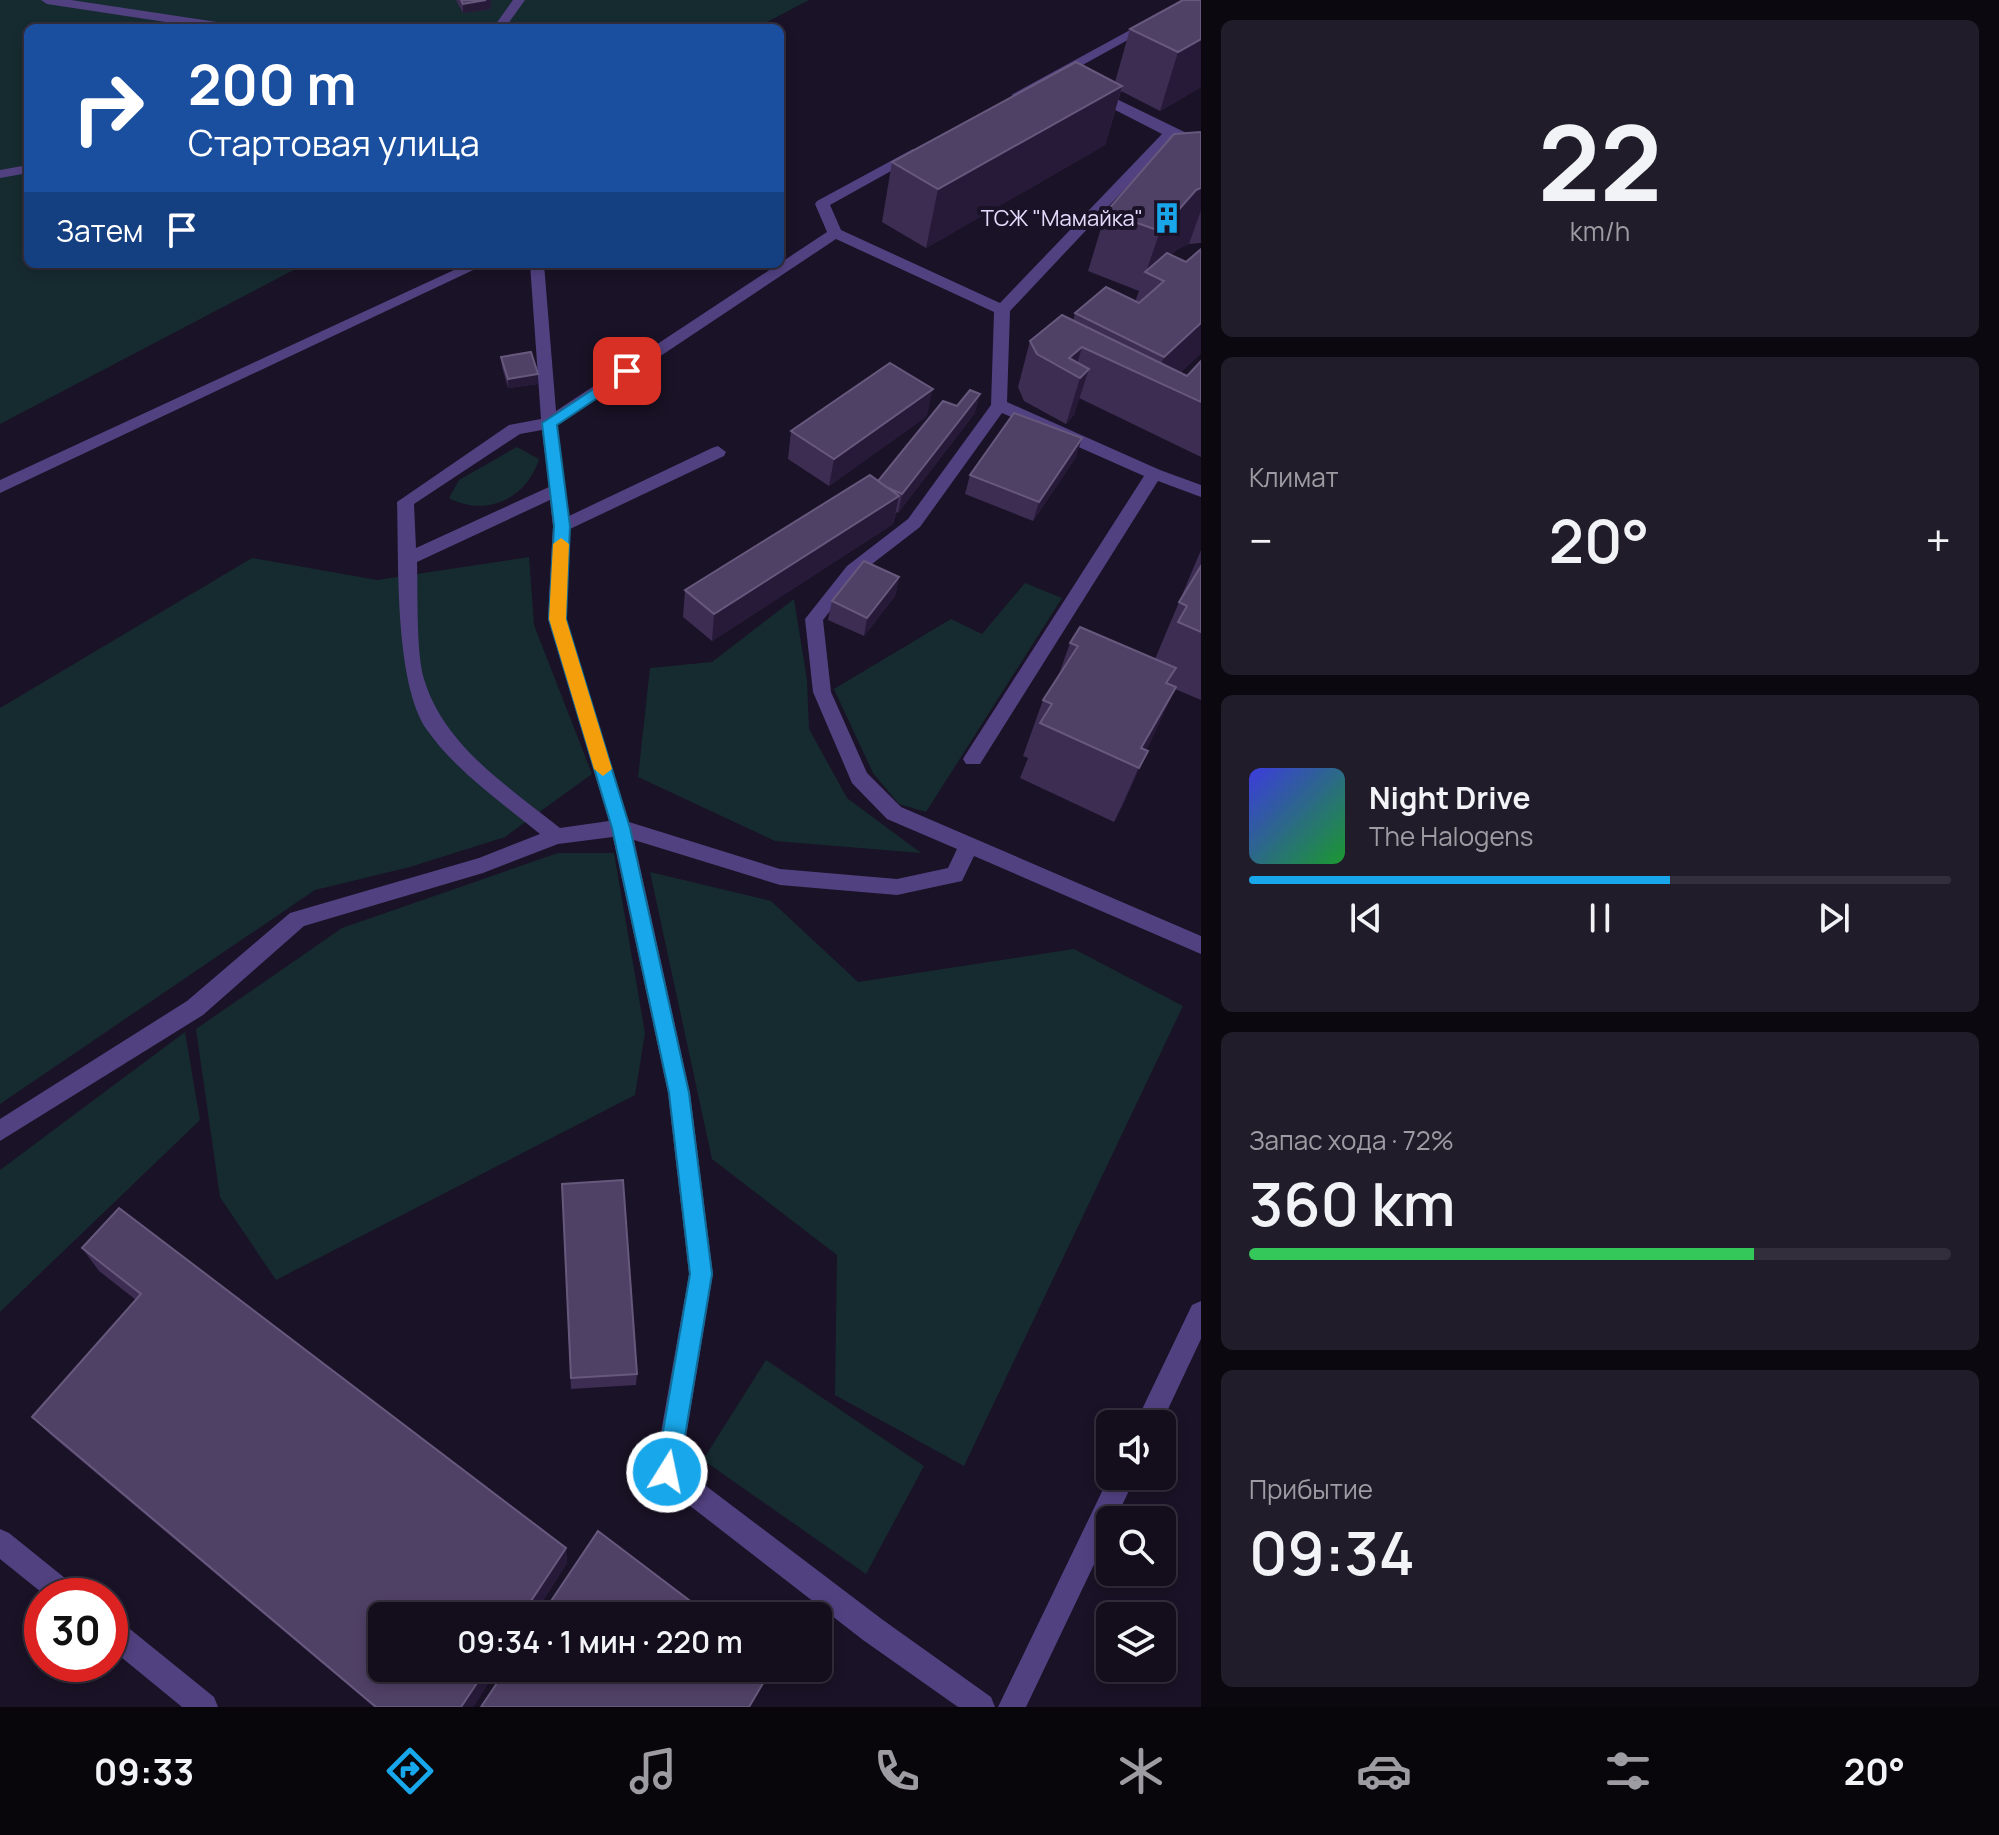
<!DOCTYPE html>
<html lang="ru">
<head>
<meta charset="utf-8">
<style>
  :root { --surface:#140e1c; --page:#211c29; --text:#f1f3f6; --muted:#9d9ca3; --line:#332e3b; --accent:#18a7ea }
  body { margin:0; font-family:Manrope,sans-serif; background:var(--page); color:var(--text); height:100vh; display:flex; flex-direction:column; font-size:30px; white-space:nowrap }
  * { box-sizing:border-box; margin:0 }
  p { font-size:26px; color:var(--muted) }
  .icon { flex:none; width:44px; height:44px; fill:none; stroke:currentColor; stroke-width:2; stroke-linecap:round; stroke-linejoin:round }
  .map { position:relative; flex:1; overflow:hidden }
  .panel { display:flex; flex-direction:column; gap:20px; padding:20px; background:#0b080f; width:798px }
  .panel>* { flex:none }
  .guide { position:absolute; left:24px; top:24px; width:760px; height:244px; border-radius:12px; box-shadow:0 4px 12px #0003,0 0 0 2px var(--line); background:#1a4fa0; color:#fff; overflow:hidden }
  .fabs { position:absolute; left:1096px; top:1410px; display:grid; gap:16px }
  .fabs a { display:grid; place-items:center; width:80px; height:80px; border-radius:12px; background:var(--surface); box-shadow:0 4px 12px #0003,0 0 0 2px var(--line); font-size:40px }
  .speed { position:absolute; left:24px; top:1578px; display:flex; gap:16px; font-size:40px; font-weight:700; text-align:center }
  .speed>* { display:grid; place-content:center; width:104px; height:104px; border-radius:50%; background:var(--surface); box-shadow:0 4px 12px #0003,0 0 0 2px var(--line); line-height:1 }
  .speed .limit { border:12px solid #d22; background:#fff; color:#111 }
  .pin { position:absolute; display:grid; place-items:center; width:68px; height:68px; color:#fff; margin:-34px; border-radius:16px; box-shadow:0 4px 12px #0006 }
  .me { position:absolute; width:88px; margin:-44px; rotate:10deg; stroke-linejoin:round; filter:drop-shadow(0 0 6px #0008) }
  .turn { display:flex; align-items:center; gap:28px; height:168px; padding:0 32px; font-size:36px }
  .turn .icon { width:104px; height:104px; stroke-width:2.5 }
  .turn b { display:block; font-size:56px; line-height:68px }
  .then { display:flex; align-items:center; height:76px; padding:0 32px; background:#0003; gap:16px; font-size:30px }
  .big { font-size:60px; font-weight:600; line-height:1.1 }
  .panel .tile { flex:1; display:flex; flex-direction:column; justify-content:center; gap:12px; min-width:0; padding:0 28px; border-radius:12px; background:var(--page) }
  .panel .dial { align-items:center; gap:0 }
  .dial b { font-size:104px; line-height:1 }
  .song { display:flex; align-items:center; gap:24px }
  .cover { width:96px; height:96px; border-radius:12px; background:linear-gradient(135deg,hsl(240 70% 55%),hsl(130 70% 35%)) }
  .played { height:8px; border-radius:4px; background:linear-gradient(90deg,var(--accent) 60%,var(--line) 60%) }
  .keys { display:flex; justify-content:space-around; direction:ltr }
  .heat { display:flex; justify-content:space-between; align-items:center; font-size:44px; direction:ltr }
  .charge { height:12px; border-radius:6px; background:linear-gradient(90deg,#34c759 72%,var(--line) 0) }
  .trip { position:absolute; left:368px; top:1602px; width:464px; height:80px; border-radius:12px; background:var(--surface); box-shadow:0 4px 12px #0003,0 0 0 2px var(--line); font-weight:600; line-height:80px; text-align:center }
  .dock { display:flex; height:128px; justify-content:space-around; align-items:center; background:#08060b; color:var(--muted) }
  .dock .icon { width:56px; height:56px }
  .dock .selected { color:var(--accent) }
  .dock b { font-size:36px; color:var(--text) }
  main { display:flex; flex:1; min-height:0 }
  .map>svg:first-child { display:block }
  .green { fill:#162b30 }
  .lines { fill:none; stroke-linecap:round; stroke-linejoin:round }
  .minor { fill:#524181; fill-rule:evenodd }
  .wall { fill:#3d2d53 }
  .shaded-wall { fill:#271a39 }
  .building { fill:#4f4065; stroke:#67587d; stroke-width:2 }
  .route { fill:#18a7ea; stroke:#106d98; stroke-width:2 }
  .slow { fill:#f59e0b }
  .labels { text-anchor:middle; stroke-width:8; stroke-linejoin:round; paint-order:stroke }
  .far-poi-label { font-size:22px; fill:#e6dbfc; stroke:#1a1226; text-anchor:end }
</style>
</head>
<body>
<main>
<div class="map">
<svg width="1201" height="1707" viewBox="0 0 1201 1707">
  <rect width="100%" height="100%" fill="#1a1226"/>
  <path class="green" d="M0 0H809L756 28H28V264H305L0 424Z
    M517 447 539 459C527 498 487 518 449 498L459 480Z
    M529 557 534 625 592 774 505 837 410 867 315 890 0 1104V708L252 558 377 580Z
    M1025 583 1062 598 926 812 899 804 873 773 834 689 951 619 982 634Z
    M794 599 807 680 809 729 847 798 921 853 775 841 638 777 650 668 712 662Z
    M558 853H614L645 1033 635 1095 276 1280 220 1197 196 1029 342 928Z
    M650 872 771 901 858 982 1074 949 1183 1006 964 1466 835 1395 837 1255 712 1159Z
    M185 1032 200 1120 0 1312V1170Z
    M766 1360 924 1466 866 1574 703 1460Z"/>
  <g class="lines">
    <path class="minor" d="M41 0H71L230 24 236 28H205L47 4Z
      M513 0H525L505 28H493Z
      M1185 0H1200L1023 98 1011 95Z
      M1088 90H1098L1201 140V149L1172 139 1010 311 1007 402 1160 470 1201 485V497L1158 481 980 764H966L963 759 966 754 1144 476 1002 413 920 527 859 574 823 620 831 692 867 773 901 807 1201 936V954L974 856 962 881 897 895 780 885 634 840 690 1093 713 1274 681 1467 883 1620 991 1697 995 1707H958L863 1640 658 1481 654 1472 689 1274 668 1093 613 837 558 844 483 873 304 926 203 1015 0 1141V1119L187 1001 290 913 479 858 540 834C501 802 457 772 427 730 394 682 399 562 397 502L509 425 541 419 530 264H544L556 411 827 232 815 204 817 201 913 149 918 150V156L830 205 841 230 1000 303 1162 134 1088 96ZM836 239 994 312 991 405 908 519 847 566 805 619 813 692 852 783 887 819 957 849 948 868 897 879 780 869 629 822 566 619 570 529 724 456 726 452 718 446 712 448 569 516 557 425ZM542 430 549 487 416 548 414 504 520 434ZM550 500 553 526 548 619 609 821 560 828C508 786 444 746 424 679 416 653 418 592 417 562Z
      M28 165V173L0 178V170Z
      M467 264H486L0 493V480Z
      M1201 1301V1339L1161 1424H1135L1192 1305Z
      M1110 1475 1136 1476 1115 1520H1110V1531L1026 1707H998Z
      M0 1529 9 1533 76 1587 80 1596H46L0 1559Z
      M110 1618 120 1621 214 1697 218 1707H182L110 1648Z"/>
  </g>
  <path class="wall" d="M456 0H491V9L463 13Z
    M1201 0V87L1160 111 1121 91 1105 145 926 248 882 222 892 162 1115 82 1130 29Z
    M1201 132V243L1189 244 1176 250 1171 255 1186 262 1201 249V353L1180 373 1187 376 1201 361V457L1079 398 1074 415 1066 424 1024 401 1018 387 1030 341 1073 321 1075 313 1135 302 1139 291 1088 271 1106 212Z
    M501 357 538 384 508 388 502 367Z
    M957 406 975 413 898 513 896 512 893 524 712 641 683 617 685 590 878 481Z
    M927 416 829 486 788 459 791 431Z
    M1076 457 1033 521 965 494 970 475Z
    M1201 550V700L1175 689 1146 750 1123 805 1114 822 1020 778 1028 758 1023 756 1043 700 1058 677 1070 643 1155 659Z
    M899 577 895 596 864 636 828 620 832 601Z
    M562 1184 637 1374 636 1385 571 1389Z
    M82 1248 566 1548 567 1563 533 1616H382L498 1668 473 1707H374L52 1436 32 1417 136 1300 99 1271Z"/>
  <path class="shaded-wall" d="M486 0H491V9L463 13V4Z
    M1201 39V87L1160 111 1178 52Z
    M1122 86 1105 145 926 248 938 189Z
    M1201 188V210L1189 244 1176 250 1154 276 1146 272 1160 231 1196 190Z
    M1201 323V353L1166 386 1155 381 1164 357Z
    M1082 347 1074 375 1069 358Z
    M1089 369 1074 415 1066 424 1080 378Z
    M538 374V384L508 388V379Z
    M933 389 927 416 829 486 834 459Z
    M980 394 975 413 898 513 902 494Z
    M1082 438 1076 457 1033 521 1039 502Z
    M899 496 893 524 712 641 714 614Z
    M899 577 895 596 864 636 867 618Z
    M1176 687 1150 743 1137 767 1141 748Z
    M1148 751 1123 805 1114 822 1139 768Z
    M566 1548 567 1563 533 1616H521Z
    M487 1668H498L473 1707H461Z"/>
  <path class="building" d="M461 0H486L463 4Z
    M1183 0H1201V39L1178 52 1130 29Z
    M1076 62 1122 86 938 189 892 162Z
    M1201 132V188L1196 190 1160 231 1106 212 1174 134Z
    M1201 249V323L1164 357 1075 313 1106 287 1139 303 1164 281 1145 272 1167 253 1186 262Z
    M1062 315 1187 376 1201 361V402L1082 347 1069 358 1089 369 1080 378 1037 354 1030 341Z
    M531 352 538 374 508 379 501 357Z
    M890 363 933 389 834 459 791 431Z
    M970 390 980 394 902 494 886 487 878 481 943 401 957 406Z
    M1014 413 1082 438 1039 502 970 475Z
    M870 475 899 496 714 614 685 590Z
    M864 561 899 577 867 618 832 601Z
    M1201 566V632L1178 622 1187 606 1179 602Z
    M1080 627 1176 668 1166 683 1176 687 1141 748 1148 751 1139 768 1040 723 1052 704 1043 700 1078 646 1070 643Z
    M623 1180 637 1374 571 1378 562 1184Z
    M119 1208 566 1548 521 1616H382V1668H487L461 1707H376L32 1417 141 1294 82 1248Z
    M598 1531 710 1616H541Z
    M507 1668H772L749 1707H481Z"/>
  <path class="route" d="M627 367 632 368V375L557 425 570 526 566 619 630 828 689 1093 712 1274 679 1472 676 1480 667 1483 659 1480 656 1472 690 1274 669 1093 612 828 549 619 554 526 542 423Z"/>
  <path class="slow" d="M561 538 569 544 566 619 612 769 603 776 594 769 549 619 553 544Z"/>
  <defs>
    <symbol id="building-bare" viewBox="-9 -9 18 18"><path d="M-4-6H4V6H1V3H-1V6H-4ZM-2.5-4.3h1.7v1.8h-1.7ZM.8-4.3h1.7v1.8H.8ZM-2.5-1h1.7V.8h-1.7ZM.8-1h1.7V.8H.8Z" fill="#18a7ea" stroke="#1a1226" stroke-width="2.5" paint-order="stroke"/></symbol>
  </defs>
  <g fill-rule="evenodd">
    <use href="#building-bare" x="1145" y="196" width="44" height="44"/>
  </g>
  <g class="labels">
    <g class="far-poi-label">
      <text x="1143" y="226">ТСЖ "Мамайка"</text>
    </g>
  </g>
</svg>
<div class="fabs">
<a><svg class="icon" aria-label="sound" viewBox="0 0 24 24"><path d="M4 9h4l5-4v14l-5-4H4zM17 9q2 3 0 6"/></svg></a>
<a><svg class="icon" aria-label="search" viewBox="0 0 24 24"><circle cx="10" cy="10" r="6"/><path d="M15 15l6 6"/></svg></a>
<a><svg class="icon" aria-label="layers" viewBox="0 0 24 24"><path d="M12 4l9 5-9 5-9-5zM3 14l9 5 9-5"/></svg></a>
</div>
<div class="speed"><div class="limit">30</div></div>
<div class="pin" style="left:627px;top:371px;background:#d93025"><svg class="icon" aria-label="arrive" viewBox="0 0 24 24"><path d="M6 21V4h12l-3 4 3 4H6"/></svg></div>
<svg class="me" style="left:667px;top:1472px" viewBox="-20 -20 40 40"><circle r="17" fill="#18a7ea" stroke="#fff" stroke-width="3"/><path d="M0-11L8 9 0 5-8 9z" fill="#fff"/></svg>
<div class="trip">09:34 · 1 мин · 220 m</div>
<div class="guide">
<div class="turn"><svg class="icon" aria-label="right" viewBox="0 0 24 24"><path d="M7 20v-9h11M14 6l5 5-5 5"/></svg><div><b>200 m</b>Стартовая улица</div></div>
<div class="then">Затем<svg class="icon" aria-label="arrive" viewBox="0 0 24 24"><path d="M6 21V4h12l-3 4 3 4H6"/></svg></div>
</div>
</div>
<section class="panel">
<div class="tile dial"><b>22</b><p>km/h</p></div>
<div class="tile"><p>Климат</p>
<div class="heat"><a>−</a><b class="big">20°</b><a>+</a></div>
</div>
<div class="tile">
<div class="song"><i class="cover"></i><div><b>Night Drive</b><p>The Halogens</p></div></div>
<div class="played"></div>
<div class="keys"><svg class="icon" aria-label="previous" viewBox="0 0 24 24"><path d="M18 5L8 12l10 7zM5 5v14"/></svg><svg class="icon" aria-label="pause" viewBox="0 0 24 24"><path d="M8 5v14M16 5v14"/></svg><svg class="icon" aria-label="next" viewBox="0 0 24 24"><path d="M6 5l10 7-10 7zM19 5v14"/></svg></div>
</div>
<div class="tile"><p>Запас хода · 72%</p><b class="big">360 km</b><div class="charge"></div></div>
<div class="tile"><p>Прибытие</p><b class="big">09:34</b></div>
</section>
</main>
<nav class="dock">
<b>09:33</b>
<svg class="icon selected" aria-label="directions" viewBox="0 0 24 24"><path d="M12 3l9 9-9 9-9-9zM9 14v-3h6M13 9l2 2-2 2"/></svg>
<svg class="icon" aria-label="music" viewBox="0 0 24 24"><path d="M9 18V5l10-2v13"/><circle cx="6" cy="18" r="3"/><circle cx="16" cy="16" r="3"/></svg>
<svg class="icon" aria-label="phone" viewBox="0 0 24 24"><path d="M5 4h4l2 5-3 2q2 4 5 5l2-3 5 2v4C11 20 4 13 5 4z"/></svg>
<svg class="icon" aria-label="climate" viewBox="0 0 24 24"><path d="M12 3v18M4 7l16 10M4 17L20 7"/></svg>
<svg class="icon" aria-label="car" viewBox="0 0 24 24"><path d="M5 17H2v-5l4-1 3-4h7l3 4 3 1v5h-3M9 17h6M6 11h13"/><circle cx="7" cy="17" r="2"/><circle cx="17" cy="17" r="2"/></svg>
<svg class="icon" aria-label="filters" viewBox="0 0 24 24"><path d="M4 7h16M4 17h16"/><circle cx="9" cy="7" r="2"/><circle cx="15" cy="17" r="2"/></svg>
<b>20°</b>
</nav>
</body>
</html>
